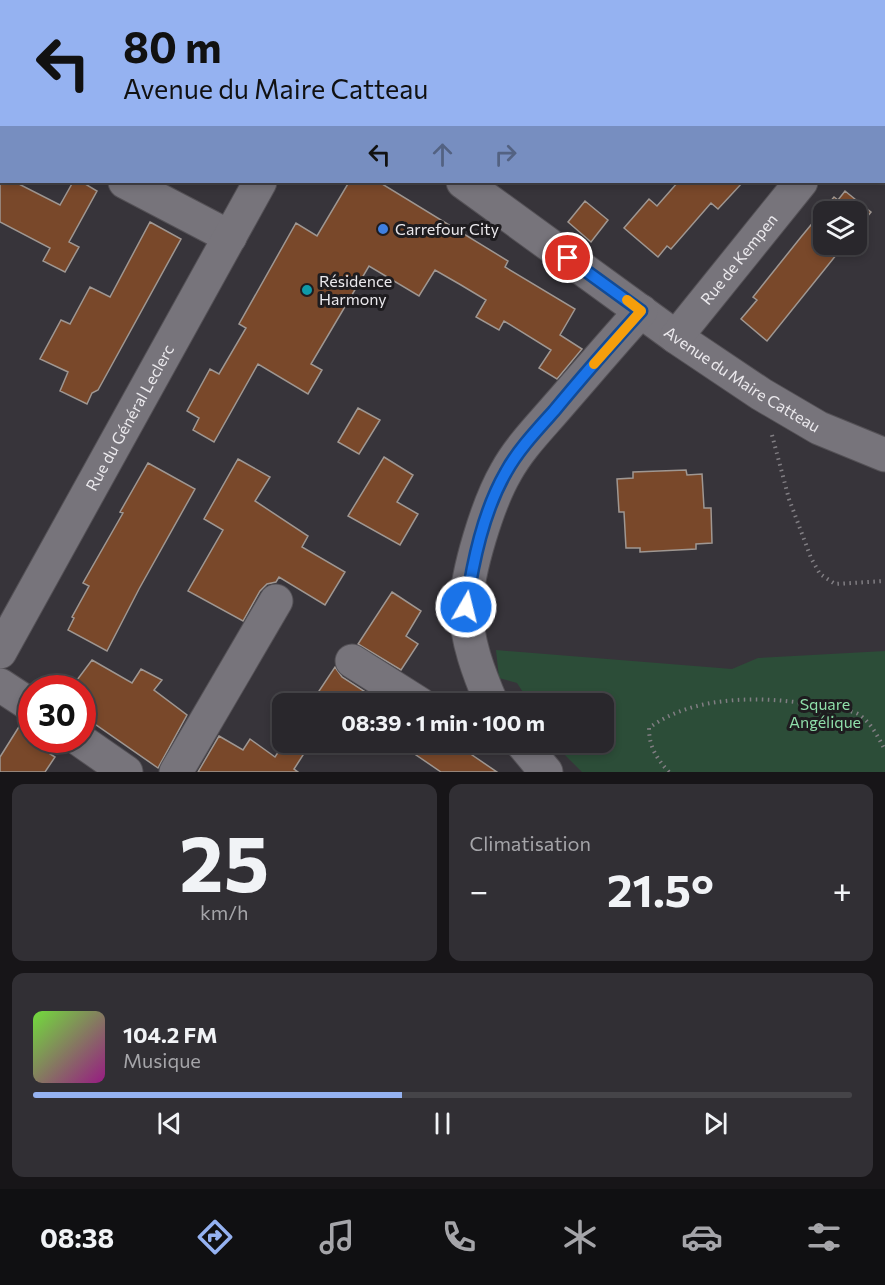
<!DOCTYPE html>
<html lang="fr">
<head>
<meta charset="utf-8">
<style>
  :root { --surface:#29272c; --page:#312f34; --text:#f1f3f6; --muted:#a5a5a9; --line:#454448; --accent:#95b2f1 }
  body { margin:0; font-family:Commissioner,sans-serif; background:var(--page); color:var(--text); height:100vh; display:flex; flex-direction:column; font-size:22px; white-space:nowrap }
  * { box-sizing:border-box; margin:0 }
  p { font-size:20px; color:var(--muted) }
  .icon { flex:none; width:33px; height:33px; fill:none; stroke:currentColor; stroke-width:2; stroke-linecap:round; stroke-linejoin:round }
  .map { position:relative; height:772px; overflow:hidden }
  .side { display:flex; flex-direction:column; gap:12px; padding:12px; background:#171518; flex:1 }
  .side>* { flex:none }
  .banner { position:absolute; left:0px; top:0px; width:885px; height:183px; box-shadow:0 3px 9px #0003,0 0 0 2px var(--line); background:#95b2f1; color:#111; overflow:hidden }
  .fabs { position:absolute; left:813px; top:201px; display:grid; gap:12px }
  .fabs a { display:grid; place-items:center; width:54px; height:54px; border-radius:12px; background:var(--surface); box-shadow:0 3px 9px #0003,0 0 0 2px var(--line); font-size:30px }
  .speed { position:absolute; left:18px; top:675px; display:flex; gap:12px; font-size:30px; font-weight:700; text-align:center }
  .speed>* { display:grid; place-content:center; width:78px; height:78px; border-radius:50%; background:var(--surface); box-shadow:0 3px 9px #0003,0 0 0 2px var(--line); line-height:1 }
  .speed .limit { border:9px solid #d22; background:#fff; color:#111 }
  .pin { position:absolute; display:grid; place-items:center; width:51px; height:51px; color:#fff; margin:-26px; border:3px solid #fff; border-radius:50%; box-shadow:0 2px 6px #0007 }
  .me { position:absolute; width:66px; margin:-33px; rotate:8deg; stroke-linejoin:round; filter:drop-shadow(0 0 4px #0008) }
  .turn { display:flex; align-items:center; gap:21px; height:126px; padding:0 24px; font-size:27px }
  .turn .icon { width:78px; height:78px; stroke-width:2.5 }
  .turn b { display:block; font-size:42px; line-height:51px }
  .lanes { display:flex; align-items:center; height:57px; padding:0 24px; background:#0003; justify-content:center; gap:30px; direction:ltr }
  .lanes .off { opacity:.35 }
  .big { font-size:45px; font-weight:700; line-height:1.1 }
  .side .tile { flex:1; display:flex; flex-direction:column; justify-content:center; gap:9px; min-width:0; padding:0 21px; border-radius:12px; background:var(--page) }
  .side .dial { align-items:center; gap:0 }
  .dial b { font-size:78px; line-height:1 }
  .song { display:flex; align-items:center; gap:18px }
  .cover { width:72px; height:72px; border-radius:9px; background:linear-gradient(135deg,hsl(100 70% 55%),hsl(310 70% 35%)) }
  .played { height:6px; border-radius:3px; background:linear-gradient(90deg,var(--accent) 45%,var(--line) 45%) }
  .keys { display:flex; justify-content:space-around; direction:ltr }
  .heat { display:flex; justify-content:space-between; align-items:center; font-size:33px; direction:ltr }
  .side .tiles { flex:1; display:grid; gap:12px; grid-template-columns:1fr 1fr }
  .tile:last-child { grid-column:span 2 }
  .trip { position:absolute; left:272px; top:693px; width:342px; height:60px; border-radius:12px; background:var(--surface); box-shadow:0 3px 9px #0003,0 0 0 2px var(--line); font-weight:700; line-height:60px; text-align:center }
  .dock { display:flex; height:96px; justify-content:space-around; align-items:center; background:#101012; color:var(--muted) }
  .dock .icon { width:42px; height:42px }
  .dock .selected { color:var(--accent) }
  .dock b { font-size:27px; color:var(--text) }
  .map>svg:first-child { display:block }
  .green { fill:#2c4d38 }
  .building { fill:#79482a; stroke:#9f9792; stroke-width:1.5 }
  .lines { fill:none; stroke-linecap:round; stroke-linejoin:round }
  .minor-casing { stroke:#545156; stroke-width:35 }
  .path { stroke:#817e83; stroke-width:4; stroke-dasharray:1.5 4.5; stroke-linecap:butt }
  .minor { stroke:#77747b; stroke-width:33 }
  .route-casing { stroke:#114b97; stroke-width:15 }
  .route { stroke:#1a73e8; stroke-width:10 }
  .slow { stroke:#f59e0b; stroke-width:10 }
  .shop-dot { fill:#3f7fe0; stroke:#1e1c1f; stroke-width:2 }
  .culture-dot { fill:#0f9aa8; stroke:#1e1c1f; stroke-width:2 }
  .labels { text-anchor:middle; stroke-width:6; stroke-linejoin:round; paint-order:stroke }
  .poi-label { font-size:16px; fill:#ebe9ed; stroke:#1e1c1f; text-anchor:start }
  .street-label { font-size:16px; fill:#ebe9ed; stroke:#1e1c1f }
  .park-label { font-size:16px; fill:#8fdfaa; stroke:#1e1c1f }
</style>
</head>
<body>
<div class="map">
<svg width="885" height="772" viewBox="0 0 885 772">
  <rect width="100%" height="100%" fill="#37343a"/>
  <path class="green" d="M496 650 732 669 758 658 885 651V772H582L562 752 556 743 603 742V704L530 703 517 683 499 678Z"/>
  <path class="building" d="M0 173 2 182H15L60 205 73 182H82L97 191 69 242 79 247 65 272 43 261 50 248 0 222Z
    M349 182H379L508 261 505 267 575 309 560 335 582 349 557 379 539 368 551 350 504 321 499 330 476 317 486 300 461 285 435 270 419 296 369 266 311 364 322 370 308 394 258 364 214 442 193 430 199 418 187 411 210 369 219 374 246 328 239 324 296 223 317 236Z
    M678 182H743L718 209 711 203 671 249 667 246 658 257 624 228 649 199 657 206Z
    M845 191 871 212 856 230V212H824V244H845L767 341 741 319 757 300 753 297 801 237 834 197 838 200Z
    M585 201 608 220 591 242 568 222Z
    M150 222 181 239 98 390 92 393 87 404 60 391 68 372 40 359 61 320 70 324 90 287 110 297Z
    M358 408 380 420 359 454 338 442Z
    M384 457 413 475 397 502 418 514 400 545 348 516Z
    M238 459 270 477 255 501 308 536 302 547 345 572 325 605 279 577 276 582 267 584 260 591 243 621 188 591 223 530 204 519Z
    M148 463 195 489 139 589 107 651 68 630 74 618 72 617 89 586 83 583 123 513 120 512Z
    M686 470 687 475 702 474 704 508H711L712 543 696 544V549L640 552V548H626L624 512H619L617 479 633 478V472Z
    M392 592 421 611 406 636 418 644 401 670 358 644Z
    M92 660 132 683 141 669 162 680 154 690 187 715 158 768 82 715V688H71Z
    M335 667 342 677 384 704H340L319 691Z
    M22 722 32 725V740H51L44 750 55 757 45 772H0V757Z
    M219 736 243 750 250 739 275 757 285 742H291L305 752 294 769 298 772H198Z
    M397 742H453L497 772H441Z"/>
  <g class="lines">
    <defs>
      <g id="minor">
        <path d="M162 2 163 0"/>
        <path d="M361 2 362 0"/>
        <path d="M884 84 885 83"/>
        <path d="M0 114 2 115"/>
        <path d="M125 182 230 237"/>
        <path id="s1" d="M463 182 676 337 761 394 819 428 885 455"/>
        <path id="s2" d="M676 337 801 182"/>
        <path id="s3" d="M0 652 260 182"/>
        <path d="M352 661 420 704"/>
        <path d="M0 685 32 706"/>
        <path d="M492 704C479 674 466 640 466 607 467 571 488 503 506 472 519 448 539 428 557 407 585 375 612 343 641 311"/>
        <path d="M80 740 126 772"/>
        <path d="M521 742 546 772"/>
        <path d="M176 772 276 601"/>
      </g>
    </defs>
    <use href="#minor" class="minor-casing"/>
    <path class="path" d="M772 435 789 499 811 558 820 574 835 584 885 581
      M669 772C656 758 649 746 649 728 697 692 775 696 831 708 839 710 851 710 858 714 871 722 878 737 885 750"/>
    <use href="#minor" class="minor"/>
  </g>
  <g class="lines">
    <defs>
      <path id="route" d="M466 607C473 562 483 512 506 472 518 450 537 430 554 411 582 377 611 344 641 311L568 258"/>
    </defs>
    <use href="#route" class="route-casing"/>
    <use href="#route" class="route"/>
    <path class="slow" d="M594 364 641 311 627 300"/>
  </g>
  <circle class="shop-dot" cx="383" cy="229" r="6"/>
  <circle class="culture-dot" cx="307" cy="290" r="6"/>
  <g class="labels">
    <g class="poi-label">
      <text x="395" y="235">Carrefour City</text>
      <text x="319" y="287">Résidence<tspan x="319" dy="18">Harmony</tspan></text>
    </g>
    <g class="street-label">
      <text dy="6" stroke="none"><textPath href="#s2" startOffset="100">Rue de Kempen</textPath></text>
      <text dy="6" stroke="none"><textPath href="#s1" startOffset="342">Avenue du Maire Catteau</textPath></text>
      <text dy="6" stroke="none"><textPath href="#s3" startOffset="268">Rue du Général Leclerc</textPath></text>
    </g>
    <g class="park-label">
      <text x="825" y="710">Square<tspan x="825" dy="18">Angélique</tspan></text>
    </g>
  </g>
</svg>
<div class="fabs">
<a><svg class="icon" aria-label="layers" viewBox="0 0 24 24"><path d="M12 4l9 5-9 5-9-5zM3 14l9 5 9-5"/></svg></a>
</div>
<div class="speed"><div class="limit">30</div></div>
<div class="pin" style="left:568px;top:258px;background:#d93025"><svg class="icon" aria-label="arrive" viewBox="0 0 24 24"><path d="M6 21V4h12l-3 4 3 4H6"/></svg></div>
<svg class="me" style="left:466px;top:607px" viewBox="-20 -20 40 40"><circle r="17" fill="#1a73e8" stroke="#fff" stroke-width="3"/><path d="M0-11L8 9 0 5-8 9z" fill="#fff"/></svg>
<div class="trip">08:39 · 1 min · 100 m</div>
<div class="banner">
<div class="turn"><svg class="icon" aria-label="left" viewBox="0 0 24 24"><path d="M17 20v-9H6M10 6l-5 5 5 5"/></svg><div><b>80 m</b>Avenue du Maire Catteau</div></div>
<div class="lanes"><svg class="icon" aria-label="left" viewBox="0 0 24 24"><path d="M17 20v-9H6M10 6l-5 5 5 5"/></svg><svg class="icon off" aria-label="ahead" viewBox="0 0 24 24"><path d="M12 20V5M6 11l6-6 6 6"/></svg><svg class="icon off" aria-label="right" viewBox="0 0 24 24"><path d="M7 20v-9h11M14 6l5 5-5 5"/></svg></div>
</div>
</div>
<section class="side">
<div class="tiles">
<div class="tile dial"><b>25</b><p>km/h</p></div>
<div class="tile"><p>Climatisation</p>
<div class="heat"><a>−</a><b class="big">21.5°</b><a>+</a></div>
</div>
<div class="tile">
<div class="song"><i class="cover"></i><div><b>104.2 FM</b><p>Musique</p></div></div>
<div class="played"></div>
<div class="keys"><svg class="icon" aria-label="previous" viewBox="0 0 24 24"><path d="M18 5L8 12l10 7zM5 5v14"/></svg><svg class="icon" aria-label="pause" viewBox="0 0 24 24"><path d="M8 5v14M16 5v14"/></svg><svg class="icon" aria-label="next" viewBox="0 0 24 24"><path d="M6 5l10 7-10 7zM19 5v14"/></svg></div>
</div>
</div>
</section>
<nav class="dock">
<b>08:38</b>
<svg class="icon selected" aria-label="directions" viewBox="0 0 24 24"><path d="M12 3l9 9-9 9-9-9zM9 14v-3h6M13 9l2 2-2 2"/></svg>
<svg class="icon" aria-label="music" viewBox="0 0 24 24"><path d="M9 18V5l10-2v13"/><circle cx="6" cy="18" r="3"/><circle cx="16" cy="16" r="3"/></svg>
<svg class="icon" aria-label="phone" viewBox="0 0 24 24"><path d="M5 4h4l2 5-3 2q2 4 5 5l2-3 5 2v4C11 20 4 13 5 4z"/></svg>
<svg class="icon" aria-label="climate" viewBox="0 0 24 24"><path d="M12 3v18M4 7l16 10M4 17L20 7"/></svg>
<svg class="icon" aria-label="car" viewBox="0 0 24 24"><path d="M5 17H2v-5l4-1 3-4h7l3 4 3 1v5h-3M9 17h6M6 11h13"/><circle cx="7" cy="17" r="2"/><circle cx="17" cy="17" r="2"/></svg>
<svg class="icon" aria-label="filters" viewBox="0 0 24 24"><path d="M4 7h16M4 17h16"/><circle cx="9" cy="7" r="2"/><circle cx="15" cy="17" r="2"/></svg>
</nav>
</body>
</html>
